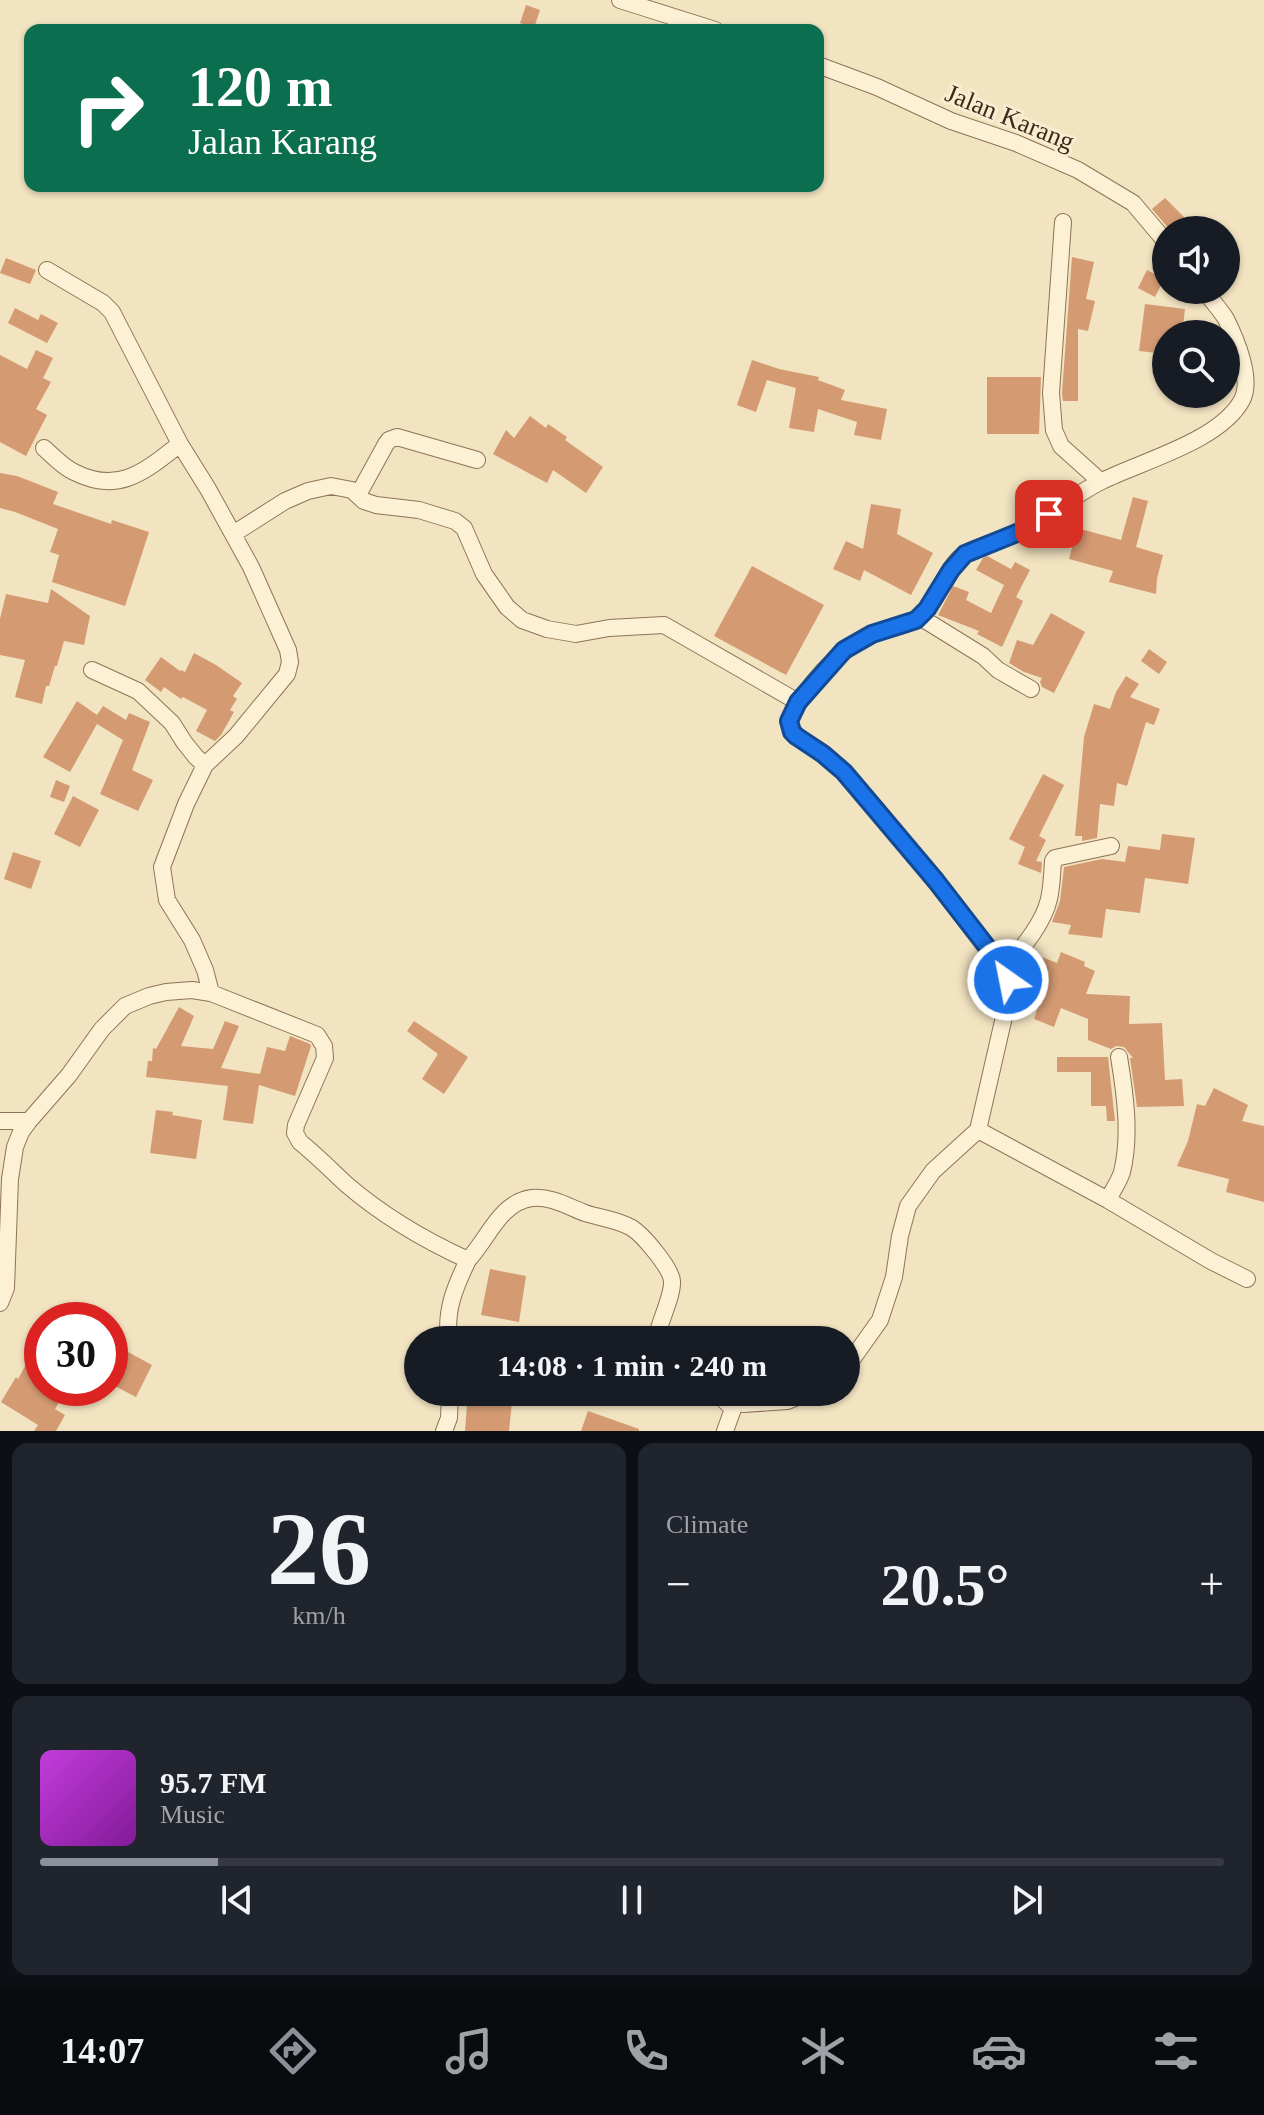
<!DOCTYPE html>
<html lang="en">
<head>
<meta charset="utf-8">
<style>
  :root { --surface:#171b24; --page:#20242c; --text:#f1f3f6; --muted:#9ea1a6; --line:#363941; --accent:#8c9099 }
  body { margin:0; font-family:Georgia,serif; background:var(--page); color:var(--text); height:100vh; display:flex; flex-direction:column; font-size:30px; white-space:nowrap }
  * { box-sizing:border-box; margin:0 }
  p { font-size:26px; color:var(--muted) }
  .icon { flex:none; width:44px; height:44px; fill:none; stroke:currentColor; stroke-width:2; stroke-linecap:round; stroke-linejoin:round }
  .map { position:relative; height:1431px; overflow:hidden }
  .sheet { display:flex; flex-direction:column; gap:12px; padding:12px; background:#0d0f14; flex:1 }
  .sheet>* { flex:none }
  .top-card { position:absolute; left:24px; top:24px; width:800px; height:168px; border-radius:16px; box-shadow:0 2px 6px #0004; background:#0b6e4f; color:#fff; overflow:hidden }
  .buttons { position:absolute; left:1152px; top:216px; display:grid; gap:16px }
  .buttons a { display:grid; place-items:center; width:88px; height:88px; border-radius:50%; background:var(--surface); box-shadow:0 2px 6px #0004; font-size:40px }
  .speed { position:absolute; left:24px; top:1302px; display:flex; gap:16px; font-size:40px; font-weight:700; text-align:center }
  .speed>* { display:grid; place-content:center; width:104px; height:104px; border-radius:50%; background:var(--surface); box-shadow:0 2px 6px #0004; line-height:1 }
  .speed .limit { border:12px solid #d22; background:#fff; color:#111 }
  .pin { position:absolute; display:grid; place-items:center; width:68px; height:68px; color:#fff; margin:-34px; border-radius:16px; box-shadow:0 4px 12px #0006 }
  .me { position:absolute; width:88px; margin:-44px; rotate:327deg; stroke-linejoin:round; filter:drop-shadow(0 0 6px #0008) }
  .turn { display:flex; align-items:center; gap:28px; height:168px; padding:0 32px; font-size:36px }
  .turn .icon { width:104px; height:104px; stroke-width:2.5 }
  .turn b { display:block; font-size:56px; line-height:68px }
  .big { font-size:60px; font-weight:600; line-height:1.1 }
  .sheet .widget { flex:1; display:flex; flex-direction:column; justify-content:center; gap:12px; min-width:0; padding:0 28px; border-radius:16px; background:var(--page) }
  .sheet .dial { align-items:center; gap:0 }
  .dial b { font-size:104px; line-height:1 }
  .song { display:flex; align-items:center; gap:24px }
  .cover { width:96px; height:96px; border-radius:12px; background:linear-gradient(135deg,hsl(290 70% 55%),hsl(290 70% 35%)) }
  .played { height:8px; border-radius:4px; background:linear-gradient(90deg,var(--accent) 15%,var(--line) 15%) }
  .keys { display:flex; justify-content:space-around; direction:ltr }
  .heat { display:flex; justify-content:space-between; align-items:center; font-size:44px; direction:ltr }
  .sheet .tiles { flex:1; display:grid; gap:12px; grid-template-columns:1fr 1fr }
  .widget:last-child { grid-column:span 2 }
  .trip { position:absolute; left:404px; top:1326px; width:456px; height:80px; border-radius:40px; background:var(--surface); box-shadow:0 2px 6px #0004; font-weight:600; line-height:80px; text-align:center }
  .menu { display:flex; height:128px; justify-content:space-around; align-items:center; background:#090b0e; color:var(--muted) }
  .menu .icon { width:56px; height:56px }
  .menu .selected { color:var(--accent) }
  .menu b { font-size:36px; color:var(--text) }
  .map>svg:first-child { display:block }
  .building { fill:#d49b73 }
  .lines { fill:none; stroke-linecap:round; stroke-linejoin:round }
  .street-casing { stroke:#8e7456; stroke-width:18 }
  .street { stroke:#fcf0d5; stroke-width:16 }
  .route-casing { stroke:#114b97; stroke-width:20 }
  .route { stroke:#1a73e8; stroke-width:14 }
  .labels { text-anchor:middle; stroke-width:6; stroke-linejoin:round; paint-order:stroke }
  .street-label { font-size:26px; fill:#3c2b1c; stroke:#f9edd1 }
</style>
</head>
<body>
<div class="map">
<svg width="1264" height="1431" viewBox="0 0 1264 1431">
  <rect width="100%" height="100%" fill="#f2e3c1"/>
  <path class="building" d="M526 5 540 10 534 28 520 23Z
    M1165 198 1186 219 1176 230H1170L1152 209Z
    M1072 257 1094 262 1086 299 1095 301 1088 331 1078 329V401H1063L1062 393Z
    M6 258 36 270 30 284 0 273Z
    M1147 270 1164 279 1155 297 1138 288Z
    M1145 304 1185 309 1182 334H1166V354L1139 351Z
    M15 308 38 320 41 314 58 323 47 343 8 323Z
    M36 350 53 358 43 378 51 382 36 409 47 415 26 456 0 442V355L27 369Z
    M752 360 779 369 819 377 818 380 845 390 841 400 887 409 881 440 854 435 857 422 818 409 814 432 789 428 796 388 767 380 756 412 737 405Z
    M987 377H1041L1039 434H987Z
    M530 416 546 428 548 424 567 437 565 440 603 467 586 493 553 470 547 483 493 454 506 430 514 438Z
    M0 473 17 476 58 492 53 504 111 524 112 520 149 532 125 606 52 582 59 555 50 552 58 529 15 512 0 508Z
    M1133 497 1148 501 1136 547 1163 555 1157 579 1156 594 1109 582 1113 571 1069 559 1077 528 1121 540Z
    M871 504 901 509 897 534 933 553 911 595 864 570 860 581 833 569 846 541 863 549Z
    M987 556 1011 569 1015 562 1030 570 1016 597 1023 601 1002 647 977 634 979 631 938 615 953 586 969 592 966 600 991 613 1004 585 976 570 983 558Z
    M752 566 824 605 786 675 714 636Z
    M51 589 90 616 84 645 64 641 57 666H55L49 686H46L42 704 15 697 25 660 0 655V619L6 594 48 603Z
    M1051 613 1085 632 1054 693 1042 687 1040 682 1042 678 1024 672 1009 663 1017 640 1033 645Z
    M1149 649 1167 662 1159 674 1141 661Z
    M194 653 216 665 242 683 233 696 237 699 230 710 234 712 221 735 215 741 196 731 207 710 183 697 181 699 164 687 161 692 145 680 161 657 180 671 181 670 185 672Z
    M1126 676 1139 684 1130 697 1160 709 1154 725 1146 722 1127 786 1117 783 1114 806 1100 804 1097 838 1082 841V836H1075L1084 737 1094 704 1110 709 1116 692Z
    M77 701 97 715 103 706 126 720 129 713 150 722 132 770 153 780 138 811 100 794 123 740 97 724 70 772 43 757Z
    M1043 774 1064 785 1039 836 1046 840 1036 861 1042 862 1041 873 1018 864 1025 847 1009 839Z
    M56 780 70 786 64 802 50 797Z
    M73 796 99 810 80 847 54 834Z
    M1162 834 1195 838 1188 884 1145 878 1140 913 1106 909 1102 938 1068 934 1071 925 1052 922 1060 901 1064 867 1102 859 1125 862 1128 846 1160 850Z
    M13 852 41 861 31 889 4 879Z
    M1061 952 1085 962 1084 966 1095 971 1086 994 1130 996 1129 1024 1162 1023 1165 1080 1182 1079 1184 1106 1137 1107 1130 1058H1133L1124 1047 1116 1046 1111 1049 1088 1040V1019L1061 1008 1054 1027 1034 1019 1039 1004 1018 995 1017 974 1019 968 1032 953 1057 963Z
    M179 1007 194 1016 181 1046 213 1049 225 1021 239 1026 221 1068 260 1074 267 1047 285 1051 290 1036 310 1044 311 1046 295 1096 259 1085 253 1124 223 1120 228 1086 146 1077 148 1061H152L153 1048 156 1049Z
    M414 1021 468 1057 444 1094 422 1079 438 1054 407 1031Z
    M1057 1057H1108L1115 1121H1107L1106 1106H1091V1072H1057Z
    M1214 1088 1248 1105 1242 1121 1264 1126V1202L1226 1192 1229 1179 1177 1166 1188 1141 1197 1104 1205 1106Z
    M156 1110 173 1112 172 1115 202 1120 196 1159 150 1153Z
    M490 1269 526 1276 519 1322 481 1315Z
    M128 1352 152 1365 136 1397 111 1384Z
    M29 1359 42 1367V1388H67L55 1409 65 1415 56 1431H34L38 1425 1 1402 16 1377 18 1379Z
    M488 1392H513L509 1431H465L467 1404 486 1406Z
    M588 1411 639 1429V1431H581Z"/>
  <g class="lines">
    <defs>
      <path id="street" d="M620 0 715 30
        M818 65 877 87 951 121 1016 143 1078 170 1133 203 1166 242
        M1063 222 1051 393 1054 430 1061 446 1100 481
        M47 270 103 303 112 312 180 444 208 489 251 567 288 650 290 662 287 674 236 736 205 765 186 804 162 867 167 900 192 940 205 970 211 993
        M44 448C53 456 63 467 74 472 119 495 145 471 180 444
        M358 495 386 444 389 440 397 437 477 460
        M233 534 285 501 308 491 331 486 352 490 364 501 376 505 419 510 455 521 464 528 484 574 507 607 522 620 547 629 576 634 609 628 664 625 798 702
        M920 617 983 656 998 670 1031 689
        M92 670 138 691 172 723 184 742 196 757 205 765
        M1004 969C1021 949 1043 925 1049 899 1052 886 1052 874 1053 861L1055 858 1111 846
        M0 1121H29
        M978 1130 1108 1200 1211 1261 1247 1279
        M1108 1200C1112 1191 1119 1182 1122 1172 1131 1136 1125 1093 1119 1057
        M0 1303 6 1288 10 1179 15 1147 21 1132 29 1121 69 1075 102 1029 125 1006 149 996 166 992 192 990 211 993 317 1035 324 1046 325 1058 296 1125 295 1133 300 1142C316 1155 331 1170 346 1184 383 1216 424 1240 468 1260 488 1239 500 1202 532 1198 551 1196 569 1207 585 1213 600 1218 619 1220 632 1228 643 1235 671 1268 672 1281 673 1296 659 1322 656 1340
        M449 1340C445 1310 455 1287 468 1260
        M846 1364 853 1358 880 1320 894 1277 900 1236 908 1206 933 1171 978 1130 1006 1008C1008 994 1009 983 1004 969 952 904 902 836 846 774 839 767 831 759 823 753 810 743 792 739 789 721 805 687 836 651 871 635 885 628 903 628 917 619 940 604 943 565 968 552 986 543 1007 539 1025 530 1051 515 1075 494 1102 481 1142 461 1220 441 1242 400 1253 379 1236 339 1226 319 1220 309 1211 300 1204 290
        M716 1392 733 1409
        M444 1431 449 1418 450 1392
        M725 1431 733 1409 738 1401 744 1404 787 1401 810 1392"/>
    </defs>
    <use href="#street" class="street-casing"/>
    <use href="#street" class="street"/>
  </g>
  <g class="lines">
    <defs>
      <path id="route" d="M1008 980 1004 969 936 881 844 772 823 754 796 736 792 732 789 721 798 702 844 650 872 634 916 620 927 609 951 570 965 554 1024 530 1049 514"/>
    </defs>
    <use href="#route" class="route-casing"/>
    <use href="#route" class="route"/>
  </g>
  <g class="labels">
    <g class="street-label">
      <text transform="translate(1010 117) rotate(22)" y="9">Jalan Karang</text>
    </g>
  </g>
</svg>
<div class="buttons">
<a><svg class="icon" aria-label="sound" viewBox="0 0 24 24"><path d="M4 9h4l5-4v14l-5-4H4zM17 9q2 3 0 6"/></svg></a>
<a><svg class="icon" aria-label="search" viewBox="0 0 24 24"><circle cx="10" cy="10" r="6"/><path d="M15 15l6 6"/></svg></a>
</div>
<div class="speed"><div class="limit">30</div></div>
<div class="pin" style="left:1049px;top:514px;background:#d93025"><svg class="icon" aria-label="arrive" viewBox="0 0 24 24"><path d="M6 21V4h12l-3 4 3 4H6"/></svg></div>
<svg class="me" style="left:1008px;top:980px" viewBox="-20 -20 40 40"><circle r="17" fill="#1a73e8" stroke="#fff" stroke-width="3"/><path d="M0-11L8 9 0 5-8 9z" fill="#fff"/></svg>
<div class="trip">14:08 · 1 min · 240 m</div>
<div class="top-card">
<div class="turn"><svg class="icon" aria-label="right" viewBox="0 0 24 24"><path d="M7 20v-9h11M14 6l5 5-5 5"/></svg><div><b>120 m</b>Jalan Karang</div></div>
</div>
</div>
<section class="sheet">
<div class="tiles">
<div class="widget dial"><b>26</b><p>km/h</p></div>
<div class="widget"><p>Climate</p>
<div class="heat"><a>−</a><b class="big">20.5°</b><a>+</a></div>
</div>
<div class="widget">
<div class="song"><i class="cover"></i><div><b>95.7 FM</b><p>Music</p></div></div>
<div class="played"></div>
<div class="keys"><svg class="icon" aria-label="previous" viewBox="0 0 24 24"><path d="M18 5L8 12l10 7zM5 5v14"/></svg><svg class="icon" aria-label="pause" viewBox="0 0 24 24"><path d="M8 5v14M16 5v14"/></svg><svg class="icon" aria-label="next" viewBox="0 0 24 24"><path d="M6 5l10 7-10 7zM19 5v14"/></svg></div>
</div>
</div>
</section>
<nav class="menu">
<b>14:07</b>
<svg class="icon selected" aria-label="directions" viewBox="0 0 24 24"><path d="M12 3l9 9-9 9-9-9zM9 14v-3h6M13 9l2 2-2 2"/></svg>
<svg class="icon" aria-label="music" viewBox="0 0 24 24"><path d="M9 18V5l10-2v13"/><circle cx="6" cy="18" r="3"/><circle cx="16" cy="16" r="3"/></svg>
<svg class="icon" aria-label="phone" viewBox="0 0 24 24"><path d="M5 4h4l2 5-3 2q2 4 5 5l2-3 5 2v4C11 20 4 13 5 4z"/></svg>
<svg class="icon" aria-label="climate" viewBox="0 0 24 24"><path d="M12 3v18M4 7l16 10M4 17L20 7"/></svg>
<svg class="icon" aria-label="car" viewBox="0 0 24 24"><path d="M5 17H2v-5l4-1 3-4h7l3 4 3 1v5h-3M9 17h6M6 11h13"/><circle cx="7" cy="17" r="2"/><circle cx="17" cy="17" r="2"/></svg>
<svg class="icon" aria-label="filters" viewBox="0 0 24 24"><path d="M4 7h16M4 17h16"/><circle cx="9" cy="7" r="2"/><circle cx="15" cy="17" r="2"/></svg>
</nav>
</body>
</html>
